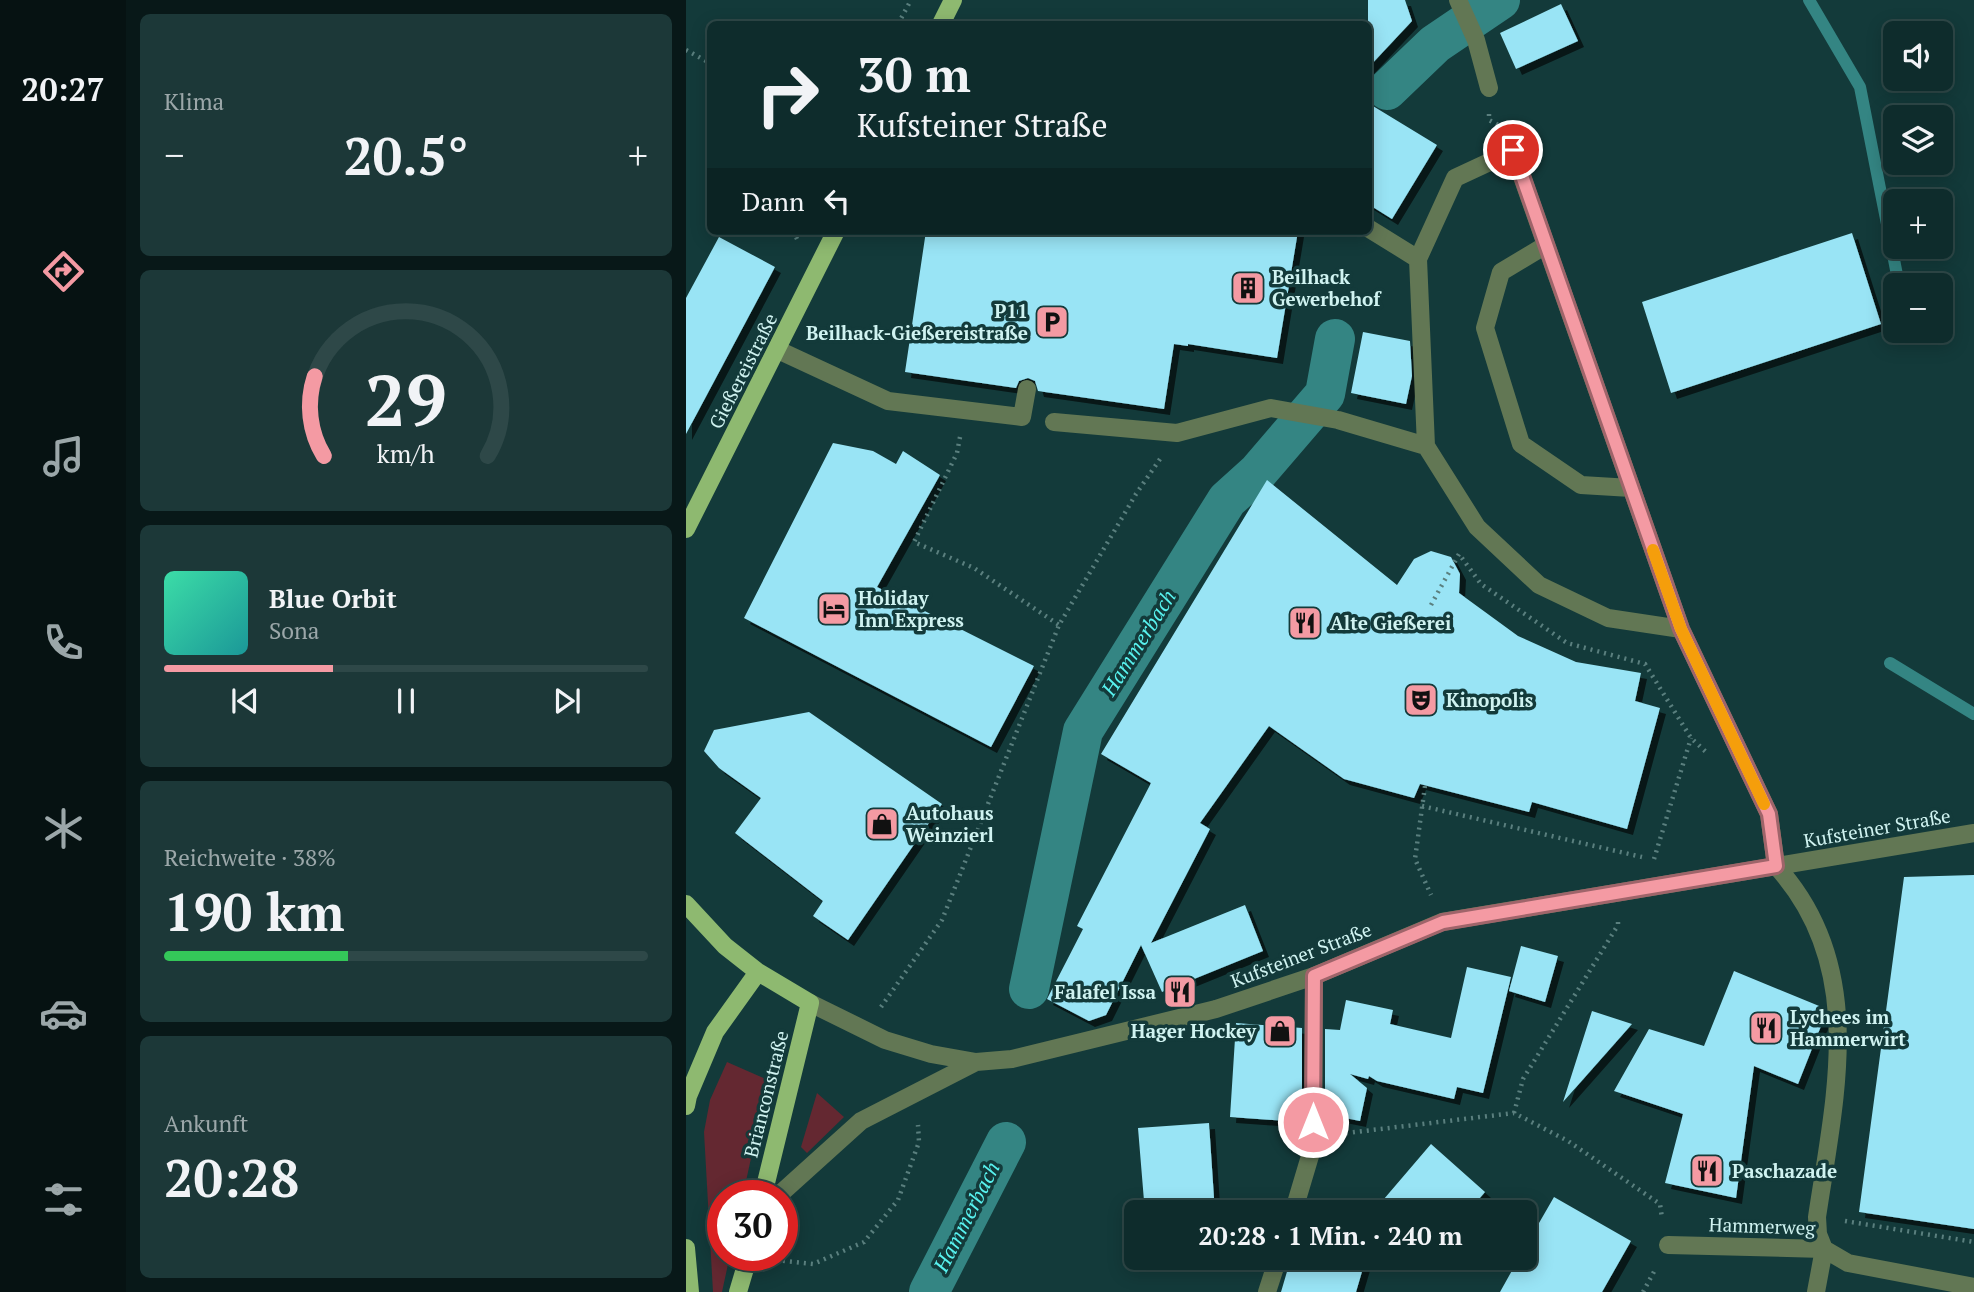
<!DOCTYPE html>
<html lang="de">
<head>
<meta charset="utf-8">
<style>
  :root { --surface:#0e2c2c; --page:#1c3838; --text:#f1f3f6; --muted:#9ba7a9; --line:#2e4848; --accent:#f49aa3 }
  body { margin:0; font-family:"PT Serif",serif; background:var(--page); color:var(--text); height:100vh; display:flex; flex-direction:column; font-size:26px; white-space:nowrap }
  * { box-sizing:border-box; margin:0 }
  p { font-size:23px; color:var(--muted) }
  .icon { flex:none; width:38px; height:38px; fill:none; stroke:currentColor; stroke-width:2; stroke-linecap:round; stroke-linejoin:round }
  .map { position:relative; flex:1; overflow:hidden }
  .panel { display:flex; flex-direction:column; gap:14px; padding:14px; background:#081818; width:560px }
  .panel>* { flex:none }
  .hud { position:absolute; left:21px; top:21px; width:665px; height:214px; border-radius:10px; box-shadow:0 4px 18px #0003,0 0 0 2px var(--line); background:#0e2c2c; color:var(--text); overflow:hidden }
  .controls { position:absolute; left:1197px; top:21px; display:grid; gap:14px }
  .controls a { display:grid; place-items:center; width:70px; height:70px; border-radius:10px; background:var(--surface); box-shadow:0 4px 18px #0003,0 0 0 2px var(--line); font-size:35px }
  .speed { position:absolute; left:21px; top:1180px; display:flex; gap:14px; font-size:35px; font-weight:700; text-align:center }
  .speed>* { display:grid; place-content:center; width:91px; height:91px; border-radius:50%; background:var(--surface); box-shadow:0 4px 18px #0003,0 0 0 2px var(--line); line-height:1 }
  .speed .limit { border:10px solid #d22; background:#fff; color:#111 }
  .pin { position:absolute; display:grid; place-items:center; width:60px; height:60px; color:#fff; margin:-30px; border:4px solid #fff; border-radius:50%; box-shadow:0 2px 7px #0007 }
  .me { position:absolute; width:77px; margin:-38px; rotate:0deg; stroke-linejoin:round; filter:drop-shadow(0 0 5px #0008) }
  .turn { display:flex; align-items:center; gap:24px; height:147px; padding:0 35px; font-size:32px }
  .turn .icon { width:91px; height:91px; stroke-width:2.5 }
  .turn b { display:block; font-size:49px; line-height:60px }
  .then { display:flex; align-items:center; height:66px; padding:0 35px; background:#0003; gap:14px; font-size:26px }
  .big { font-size:52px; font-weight:700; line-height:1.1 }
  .panel .widget { flex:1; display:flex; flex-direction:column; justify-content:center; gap:10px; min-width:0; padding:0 24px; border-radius:10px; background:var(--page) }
  .panel .dial { align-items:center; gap:0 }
  .dial svg { height:182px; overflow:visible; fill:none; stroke:var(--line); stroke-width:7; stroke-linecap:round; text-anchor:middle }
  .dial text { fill:var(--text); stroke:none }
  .song { display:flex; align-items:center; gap:21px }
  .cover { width:84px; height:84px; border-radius:10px; background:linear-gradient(135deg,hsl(160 70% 55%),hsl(180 70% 35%)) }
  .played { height:7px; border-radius:4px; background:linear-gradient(90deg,var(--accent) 35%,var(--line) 35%) }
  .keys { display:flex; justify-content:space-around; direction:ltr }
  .heat { display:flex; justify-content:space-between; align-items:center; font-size:38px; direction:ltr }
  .charge { height:10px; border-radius:5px; background:linear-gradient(90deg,#34c759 38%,var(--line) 0) }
  .trip { position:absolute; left:438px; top:1200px; width:413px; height:70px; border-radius:10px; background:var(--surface); box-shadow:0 4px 18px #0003,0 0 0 2px var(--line); font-weight:700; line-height:70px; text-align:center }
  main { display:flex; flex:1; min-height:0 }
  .dock { display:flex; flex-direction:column; width:126px; justify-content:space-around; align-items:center; background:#061212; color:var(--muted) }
  .dock .icon { width:49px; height:49px }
  .dock .selected { color:var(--accent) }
  .dock b { font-size:32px; color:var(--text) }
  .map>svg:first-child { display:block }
  .green { fill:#642831 }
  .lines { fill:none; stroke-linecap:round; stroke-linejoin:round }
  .stream { stroke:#348583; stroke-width:12 }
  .canal { stroke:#348583; stroke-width:40 }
  .building { fill:#99e4f5; filter:url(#shadow) }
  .path { stroke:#5a7f7e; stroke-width:4.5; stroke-dasharray:2 5; stroke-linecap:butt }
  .minor { stroke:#627754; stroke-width:18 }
  .major { stroke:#8eb970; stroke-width:18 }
  .route-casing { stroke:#9f646a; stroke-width:18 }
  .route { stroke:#f49aa3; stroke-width:12 }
  .slow { stroke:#f59e0b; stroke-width:12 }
  .labels { text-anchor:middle; stroke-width:7; stroke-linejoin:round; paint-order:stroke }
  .poi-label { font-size:19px; font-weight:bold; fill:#d0f3f1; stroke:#133a3a; text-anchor:start }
  .street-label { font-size:19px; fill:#d0f3f1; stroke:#133a3a }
  .water-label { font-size:21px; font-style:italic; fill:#58f2ef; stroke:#133a3a }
</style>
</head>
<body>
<main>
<nav class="dock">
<b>20:27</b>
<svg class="icon selected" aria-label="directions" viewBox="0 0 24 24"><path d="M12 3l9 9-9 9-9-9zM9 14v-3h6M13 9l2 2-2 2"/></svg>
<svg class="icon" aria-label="music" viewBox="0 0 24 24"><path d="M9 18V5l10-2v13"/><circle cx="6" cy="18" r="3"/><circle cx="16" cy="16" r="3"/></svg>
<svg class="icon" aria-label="phone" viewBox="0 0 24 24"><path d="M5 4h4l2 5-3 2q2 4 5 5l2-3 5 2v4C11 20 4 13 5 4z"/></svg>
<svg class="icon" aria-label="climate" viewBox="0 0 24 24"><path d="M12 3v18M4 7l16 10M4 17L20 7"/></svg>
<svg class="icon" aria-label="car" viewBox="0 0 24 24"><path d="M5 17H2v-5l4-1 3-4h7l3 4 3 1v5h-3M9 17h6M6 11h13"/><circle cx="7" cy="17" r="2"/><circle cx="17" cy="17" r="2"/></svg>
<svg class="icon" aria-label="filters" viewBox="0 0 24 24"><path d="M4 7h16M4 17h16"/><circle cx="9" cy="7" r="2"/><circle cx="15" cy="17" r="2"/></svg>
</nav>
<section class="panel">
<div class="widget"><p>Klima</p>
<div class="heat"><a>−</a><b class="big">20.5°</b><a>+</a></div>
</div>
<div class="widget dial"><svg viewBox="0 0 100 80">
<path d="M14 69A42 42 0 1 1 86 69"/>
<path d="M14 69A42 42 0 0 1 10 34" stroke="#f49aa3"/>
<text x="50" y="56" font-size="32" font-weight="700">29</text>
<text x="50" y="72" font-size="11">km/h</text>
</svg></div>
<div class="widget">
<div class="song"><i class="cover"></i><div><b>Blue Orbit</b><p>Sona</p></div></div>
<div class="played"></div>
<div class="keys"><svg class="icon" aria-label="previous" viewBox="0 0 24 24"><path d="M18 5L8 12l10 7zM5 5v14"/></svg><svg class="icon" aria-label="pause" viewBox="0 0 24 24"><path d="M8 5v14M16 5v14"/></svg><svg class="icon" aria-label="next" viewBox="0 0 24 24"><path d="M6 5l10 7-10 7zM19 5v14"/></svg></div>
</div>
<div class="widget"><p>Reichweite · 38%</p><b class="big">190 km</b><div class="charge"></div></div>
<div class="widget"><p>Ankunft</p><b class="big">20:28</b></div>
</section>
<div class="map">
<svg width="1288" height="1292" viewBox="0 0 1288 1292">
  <defs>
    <filter id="shadow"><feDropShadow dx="6" dy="6" stdDeviation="0" flood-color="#0009"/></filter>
  </defs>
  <rect width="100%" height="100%" fill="#133a3a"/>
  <path class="green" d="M41 1062 82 1080 57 1195H37V1255H44L36 1292H27L18 1132 24 1100Z
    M131 1093 158 1117 121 1153 115 1147Z"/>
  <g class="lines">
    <path class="stream" d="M1123 0 1174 87 1213 285
      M1204 663 1288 714"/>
    <path class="canal" d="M701 90 749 44 814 0
      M343 989 397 731 541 500 572 472 639 394 649 339
      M243 1292 320 1142"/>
  </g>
  <path class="building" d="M682 0H719L726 21 682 68Z
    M875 4 892 41 830 69 814 33Z
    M682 103 751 145 706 219 682 204Z
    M240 231H612L591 358 502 344V346L488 344 478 409 352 391 349 381 342 378 333 381 330 388 219 372Z
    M1166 233 1195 324 985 393 956 302Z
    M33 237 89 267 0 434V298Z
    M677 332 724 341 726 376 720 404 665 393Z
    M147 443 187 451 210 464 217 451 254 475 191 587 348 666 305 747 58 618Z
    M581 480 711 585 728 559 745 551 765 557 774 574 773 593 832 636 890 662 955 673 949 701 974 708 941 829 846 802 843 812 734 784 728 798 658 779 583 726 514 823 524 829 465 943 559 905 577 951 476 992 455 945 420 1015 403 1021 361 999 397 929 391 926 465 783 415 754Z
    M123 712 256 804 162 940 127 916 137 901 49 833 75 798 33 768 18 751 28 730Z
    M1288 875V1229L1173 1212 1218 877Z
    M835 946 872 956 859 1002 823 991Z
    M781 967 825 977 797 1093 771 1087 768 1099 691 1081 683 1076 682 1079 664 1074 681 1088 674 1121 639 1114V1029L654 1030 660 1000 707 1010 704 1024 765 1038Z
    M1048 971 1138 1008 1139 1016 1112 1084 1068 1066 1050 1198 979 1183 997 1114 928 1091 963 1029 1018 1046Z
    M906 1011 946 1024 877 1102Z
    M550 1023 616 1028V1109L601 1105 600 1121 544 1117Z
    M523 1123 529 1213H459L452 1128Z
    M745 1144 799 1192 781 1213H686Z
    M868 1197 945 1241 916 1292H814L833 1258H838V1249Z
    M605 1258H680L670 1292H595Z"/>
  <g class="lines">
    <path class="path" d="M212 24 225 0
      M0 50 24 63
      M803 114V120L814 126
      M107 231 113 243
      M274 437 271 453 228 542 288 568 373 625
      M745 605 773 554 795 584 881 643 959 664 1005 738 1020 752
      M739 786 729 859 745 895
      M736 806 956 857
      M968 859 1005 738
      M195 1007 256 920 373 625 450 494 474 459
      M828 1113 837 1079 932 925V920
      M653 1134 828 1113 882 1141 974 1204 976 1218
      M1159 1221 1288 1242
      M90 1260 127 1264 178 1242 212 1200 233 1142 232 1125
      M957 1292 970 1268"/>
    <path class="minor" d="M772 0 790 40 803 88
      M682 228 732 259
      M860 245 815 272 799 328 835 444 895 485 945 488
      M92 350 202 401 336 417 341 389
      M368 422 491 433 585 408 652 420 740 446
      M995 629 922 618 853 585 791 527 740 446 732 259 769 178 827 151 995 629 1083 814 1090 866
      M1090 866C1182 966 1149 1096 1131 1217L1132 1234 1138 1249 1130 1292
      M124 1003 199 1040 245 1054 290 1062 326 1059 530 1009 628 976 756 922 1288 833
      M93 1195 175 1121 290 1062
      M607 1213 627 1146 628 976
      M982 1245 1138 1249 1162 1263 1288 1287
      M581 1292 592 1258"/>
    <path class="major" d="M255 24 267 0
      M0 529 150 231
      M0 904 39 946 72 972 124 1003 77 1195
      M0 1106 2 1096 29 1032 72 972
      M0 1248 4 1292
      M52 1292 63 1255"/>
  </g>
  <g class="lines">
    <defs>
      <path id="route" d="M627 1122 628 976 757 922 1090 866 1083 814 995 629 827 150"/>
    </defs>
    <use href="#route" class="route-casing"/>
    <use href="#route" class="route"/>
    <path class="slow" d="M967 550 995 629 1078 804"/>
  </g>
  <defs>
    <symbol id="building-square" viewBox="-11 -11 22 22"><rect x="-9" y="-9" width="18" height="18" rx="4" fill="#f49aa3" stroke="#133a3a"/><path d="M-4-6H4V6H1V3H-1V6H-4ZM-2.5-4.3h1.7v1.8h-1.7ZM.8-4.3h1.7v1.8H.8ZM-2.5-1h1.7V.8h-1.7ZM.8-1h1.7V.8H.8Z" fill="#111"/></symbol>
    <symbol id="parking-square" viewBox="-11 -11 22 22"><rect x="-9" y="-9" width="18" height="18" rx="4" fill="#f49aa3" stroke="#133a3a"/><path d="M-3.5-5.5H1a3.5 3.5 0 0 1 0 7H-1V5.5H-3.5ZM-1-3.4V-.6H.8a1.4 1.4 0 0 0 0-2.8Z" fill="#111"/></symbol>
    <symbol id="hotel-square" viewBox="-11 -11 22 22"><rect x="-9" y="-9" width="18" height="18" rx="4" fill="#f49aa3" stroke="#133a3a"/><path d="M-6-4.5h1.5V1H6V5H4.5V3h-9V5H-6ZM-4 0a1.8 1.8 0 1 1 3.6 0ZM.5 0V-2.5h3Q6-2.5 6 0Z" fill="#111"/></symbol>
    <symbol id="restaurant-square" viewBox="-11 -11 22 22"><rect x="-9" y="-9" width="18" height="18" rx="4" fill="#f49aa3" stroke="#133a3a"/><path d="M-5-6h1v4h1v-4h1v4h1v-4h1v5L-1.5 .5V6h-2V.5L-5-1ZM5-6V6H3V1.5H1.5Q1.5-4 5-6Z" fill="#111"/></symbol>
    <symbol id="theatre-square" viewBox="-11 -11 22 22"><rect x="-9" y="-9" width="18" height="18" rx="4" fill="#f49aa3" stroke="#133a3a"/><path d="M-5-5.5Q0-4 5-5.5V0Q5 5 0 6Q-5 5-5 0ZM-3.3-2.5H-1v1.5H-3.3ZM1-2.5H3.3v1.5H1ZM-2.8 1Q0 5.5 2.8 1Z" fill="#111"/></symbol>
    <symbol id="shop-square" viewBox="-11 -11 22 22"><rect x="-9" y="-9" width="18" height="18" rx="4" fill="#f49aa3" stroke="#133a3a"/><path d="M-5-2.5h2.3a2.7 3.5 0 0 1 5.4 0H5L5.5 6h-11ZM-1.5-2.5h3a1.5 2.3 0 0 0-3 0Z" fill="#111"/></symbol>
  </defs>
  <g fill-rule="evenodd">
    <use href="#building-square" x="543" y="269" width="38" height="38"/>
    <use href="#parking-square" x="347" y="303" width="38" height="38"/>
    <use href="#hotel-square" x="129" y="590" width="38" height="38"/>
    <use href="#restaurant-square" x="600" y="604" width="38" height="38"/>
    <use href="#theatre-square" x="716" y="681" width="38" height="38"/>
    <use href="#shop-square" x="177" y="805" width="38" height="38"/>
    <use href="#restaurant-square" x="475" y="973" width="38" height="38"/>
    <use href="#restaurant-square" x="1061" y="1009" width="38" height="38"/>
    <use href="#shop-square" x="575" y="1012" width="38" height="38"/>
    <use href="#restaurant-square" x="1002" y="1152" width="38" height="38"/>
  </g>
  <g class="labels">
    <g class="poi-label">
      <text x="586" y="284">Beilhack<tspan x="586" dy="22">Gewerbehof</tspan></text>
      <text x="342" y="318" text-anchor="end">P11<tspan x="342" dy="22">Beilhack-Gießereistraße</tspan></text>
      <text x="172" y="605">Holiday<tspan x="172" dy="22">Inn Express</tspan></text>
      <text x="644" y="630">Alte Gießerei</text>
      <text x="760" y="707">Kinopolis</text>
      <text x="220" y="820">Autohaus<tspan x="220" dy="22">Weinzierl</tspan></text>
      <text x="470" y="999" text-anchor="end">Falafel Issa</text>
      <text x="1104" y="1024">Lychees im<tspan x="1104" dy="22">Hammerwirt</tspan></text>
      <text x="570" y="1038" text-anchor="end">Hager Hockey</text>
      <text x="1046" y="1178">Paschazade</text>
    </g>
    <g class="street-label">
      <text transform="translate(57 371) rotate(-63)" y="7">Gießereistraße</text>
      <text transform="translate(1191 828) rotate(-10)" y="7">Kufsteiner Straße</text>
      <text transform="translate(615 955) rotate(-21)" y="7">Kufsteiner Straße</text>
      <text transform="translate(80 1094) rotate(-76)" y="7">Brianconstraße</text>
      <text transform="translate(1076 1226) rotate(2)" y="7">Hammerweg</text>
    </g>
    <g class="water-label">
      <text transform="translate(453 643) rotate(-58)" y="7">Hammerbach</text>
      <text transform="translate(281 1217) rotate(-63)" y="7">Hammerbach</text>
    </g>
  </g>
</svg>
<div class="controls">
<a><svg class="icon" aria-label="sound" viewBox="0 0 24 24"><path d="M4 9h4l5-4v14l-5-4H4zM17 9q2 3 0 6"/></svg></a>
<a><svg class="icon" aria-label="layers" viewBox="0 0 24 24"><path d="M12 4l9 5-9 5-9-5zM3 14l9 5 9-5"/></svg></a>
<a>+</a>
<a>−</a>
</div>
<div class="speed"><div class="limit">30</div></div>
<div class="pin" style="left:827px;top:150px;background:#d93025"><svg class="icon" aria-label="arrive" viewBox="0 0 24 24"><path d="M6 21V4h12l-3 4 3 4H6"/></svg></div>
<svg class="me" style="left:627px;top:1122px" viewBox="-20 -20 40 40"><circle r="17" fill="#f49aa3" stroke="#fff" stroke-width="3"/><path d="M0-11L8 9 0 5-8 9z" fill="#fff"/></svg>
<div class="trip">20:28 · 1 Min. · 240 m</div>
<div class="hud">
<div class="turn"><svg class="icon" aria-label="right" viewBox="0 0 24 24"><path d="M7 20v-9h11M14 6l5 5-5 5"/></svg><div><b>30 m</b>Kufsteiner Straße</div></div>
<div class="then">Dann<svg class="icon" aria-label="left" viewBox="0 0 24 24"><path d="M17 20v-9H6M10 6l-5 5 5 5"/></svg></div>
</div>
</div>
</main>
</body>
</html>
